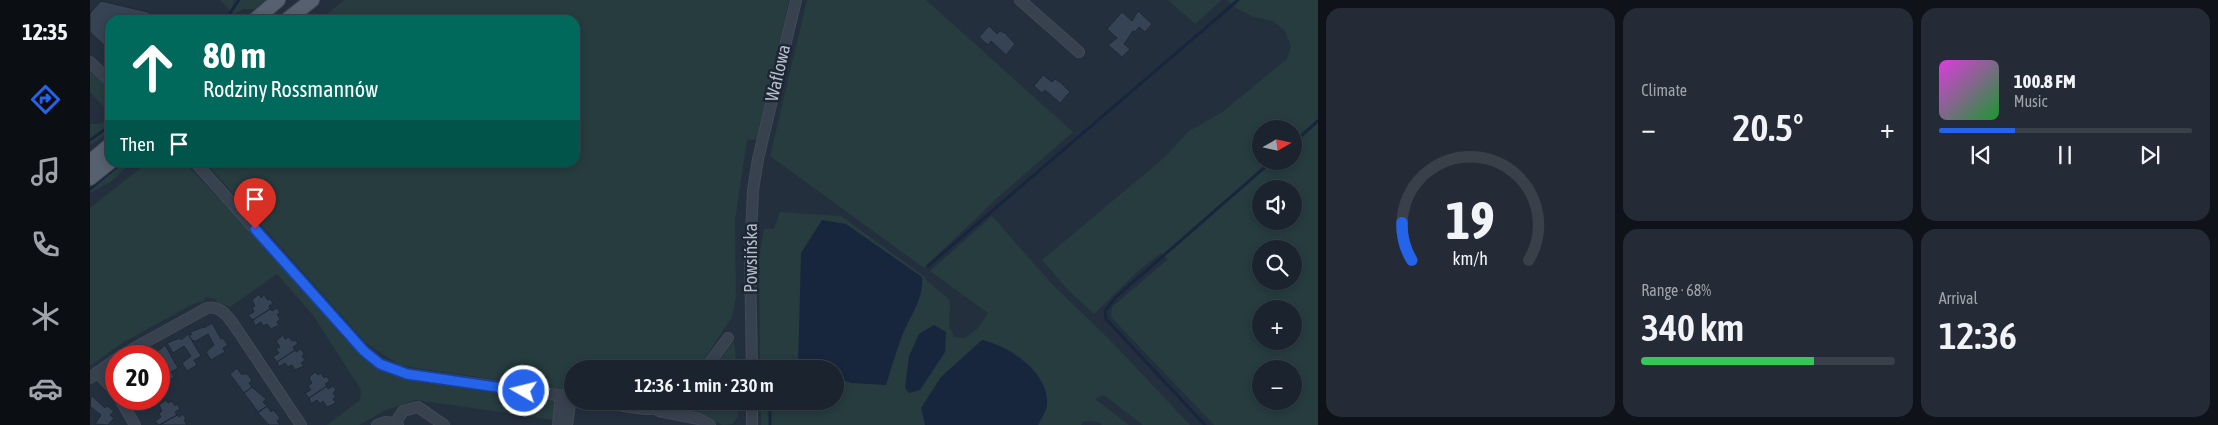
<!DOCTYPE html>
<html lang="en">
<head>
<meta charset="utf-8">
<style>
  :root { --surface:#1b232e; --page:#242b36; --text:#f1f3f6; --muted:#a0a4aa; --line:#39404a; --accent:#2563eb }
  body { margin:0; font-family:"Asap Condensed",sans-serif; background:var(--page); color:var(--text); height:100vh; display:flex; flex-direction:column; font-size:19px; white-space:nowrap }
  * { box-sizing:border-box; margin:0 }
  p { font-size:16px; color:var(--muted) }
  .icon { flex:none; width:28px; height:28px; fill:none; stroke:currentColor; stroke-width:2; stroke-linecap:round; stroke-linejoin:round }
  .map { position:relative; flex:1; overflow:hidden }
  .details { display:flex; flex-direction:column; gap:8px; padding:8px; background:#0f1319; width:900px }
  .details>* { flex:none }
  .top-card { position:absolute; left:15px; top:15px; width:475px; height:152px; border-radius:15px; box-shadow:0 2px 8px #0003,0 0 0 1px var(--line); background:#00695c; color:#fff; overflow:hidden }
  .needle { width:32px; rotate:81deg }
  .controls { position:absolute; left:1162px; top:120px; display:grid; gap:10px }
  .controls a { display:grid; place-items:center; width:50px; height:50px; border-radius:50%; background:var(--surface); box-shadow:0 2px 8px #0003,0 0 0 1px var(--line); font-size:25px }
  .speed { position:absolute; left:15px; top:345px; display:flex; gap:10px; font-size:25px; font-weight:700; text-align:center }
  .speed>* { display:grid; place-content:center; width:65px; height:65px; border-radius:50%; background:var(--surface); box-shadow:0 2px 8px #0003,0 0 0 1px var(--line); line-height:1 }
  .speed .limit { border:8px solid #d22; background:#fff; color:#111 }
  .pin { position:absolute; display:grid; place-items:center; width:42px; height:42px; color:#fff; margin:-51px -21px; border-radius:50% 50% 50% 0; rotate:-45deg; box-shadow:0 0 5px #0007 }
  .pin .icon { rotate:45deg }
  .me { position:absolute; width:55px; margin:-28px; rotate:278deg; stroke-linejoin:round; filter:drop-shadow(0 0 4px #0008) }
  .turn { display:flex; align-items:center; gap:18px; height:105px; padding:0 15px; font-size:22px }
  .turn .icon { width:65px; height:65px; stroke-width:2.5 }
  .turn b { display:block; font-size:35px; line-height:42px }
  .then { display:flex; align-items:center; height:48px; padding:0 15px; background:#0003; gap:10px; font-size:19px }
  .big { font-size:38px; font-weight:600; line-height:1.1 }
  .details .card { flex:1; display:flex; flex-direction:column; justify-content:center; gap:8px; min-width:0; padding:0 18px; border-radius:15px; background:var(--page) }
  .details .dial { align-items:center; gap:0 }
  .dial svg { height:130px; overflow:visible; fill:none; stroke:var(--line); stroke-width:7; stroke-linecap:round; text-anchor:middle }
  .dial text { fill:var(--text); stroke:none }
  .song { display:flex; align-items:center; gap:15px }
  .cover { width:60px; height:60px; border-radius:8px; background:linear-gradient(135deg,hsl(300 70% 55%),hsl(130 70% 35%)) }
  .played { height:5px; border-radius:2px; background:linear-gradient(90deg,var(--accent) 30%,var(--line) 30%) }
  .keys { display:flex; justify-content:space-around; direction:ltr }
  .heat { display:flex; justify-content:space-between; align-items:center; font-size:28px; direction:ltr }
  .charge { height:8px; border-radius:4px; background:linear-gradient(90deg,#34c759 68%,var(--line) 0) }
  .details .tiles { flex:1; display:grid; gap:8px; grid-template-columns:repeat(3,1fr) }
  .card:first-child { grid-row:span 2 }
  .trip { position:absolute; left:474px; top:360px; width:280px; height:50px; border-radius:25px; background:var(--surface); box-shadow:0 2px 8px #0003,0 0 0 1px var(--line); font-weight:600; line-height:50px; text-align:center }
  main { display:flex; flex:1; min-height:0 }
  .menu { display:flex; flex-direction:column; width:90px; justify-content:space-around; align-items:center; background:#0b0e12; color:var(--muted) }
  .menu .icon { width:35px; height:35px }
  .menu .active { color:var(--accent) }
  .menu b { font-size:22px; color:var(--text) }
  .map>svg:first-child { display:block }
  .green { fill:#263c3f; fill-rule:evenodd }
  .water { fill:#17263c }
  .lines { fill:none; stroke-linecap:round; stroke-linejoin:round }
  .stream { stroke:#17263c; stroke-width:3 }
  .building { fill:#364354; stroke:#1f2835 }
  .minor-casing { stroke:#414a57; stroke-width:12 }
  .major-casing { stroke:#414a57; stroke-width:16 }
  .minor { stroke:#38414e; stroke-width:10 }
  .major { stroke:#56606e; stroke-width:14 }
  .route-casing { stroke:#184099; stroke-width:12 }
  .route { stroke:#2563eb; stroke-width:9 }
  .labels { text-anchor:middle; stroke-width:5; stroke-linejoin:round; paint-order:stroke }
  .street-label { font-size:18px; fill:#b4bcc9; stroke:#1d2633 }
</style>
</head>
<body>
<main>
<nav class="menu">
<b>12:35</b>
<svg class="icon active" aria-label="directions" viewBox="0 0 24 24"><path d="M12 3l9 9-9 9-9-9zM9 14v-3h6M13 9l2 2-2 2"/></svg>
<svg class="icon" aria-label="music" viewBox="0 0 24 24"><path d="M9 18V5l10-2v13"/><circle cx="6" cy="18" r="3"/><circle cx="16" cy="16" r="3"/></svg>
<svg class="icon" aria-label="phone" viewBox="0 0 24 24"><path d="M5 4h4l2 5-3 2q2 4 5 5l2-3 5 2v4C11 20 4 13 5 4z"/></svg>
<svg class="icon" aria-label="climate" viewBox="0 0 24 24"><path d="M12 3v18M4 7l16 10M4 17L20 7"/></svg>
<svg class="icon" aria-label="car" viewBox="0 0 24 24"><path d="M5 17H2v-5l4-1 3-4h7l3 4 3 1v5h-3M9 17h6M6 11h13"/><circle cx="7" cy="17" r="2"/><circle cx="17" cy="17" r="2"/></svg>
</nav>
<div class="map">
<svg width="1228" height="425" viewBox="0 0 1228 425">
  <rect width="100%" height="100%" fill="#242f3e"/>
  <path class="green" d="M130 0H144L142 8 146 0H175L165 9H154L144 14Z
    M254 0H699L668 139 657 140 645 220 646 298 642 317 608 369H482V391L326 368 310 365 297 357 276 343 116 163 485 162V20H235L237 14Z
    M717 0H836L983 132 907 198 834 268 680 156Z
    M1078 0H1132L1105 24Z
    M1137 0H1228V425H1124L1021 317 1022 307 1078 259 1071 253 1048 271 1004 314 978 290 952 260 1075 157 1099 131 1131 113 1197 59 1201 47 1195 31 1183 21 1164 17 1146 8ZM1171 129H1204V161H1171ZM1171 189H1204V221H1171ZM1171 249H1204V281H1171ZM1171 309H1204V341H1171ZM1171 369H1204V401H1171Z
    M0 70 20 89V110L15 108 0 92Z
    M20 118V132L0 145V124H11Z
    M27 163H40L22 181 0 193V184Z
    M57 163H95L195 267 251 335 281 363 319 379 336 383 469 398 465 420 326 400 296 410 269 425H237L270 400 271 390 223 315 187 274 140 307 127 302 125 299 115 297 114 301 103 304 34 342 0 366V208Z
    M690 212 751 216 835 277 836 280 860 300 859 325 864 337 875 338 889 327 898 313 840 271 902 216 963 285 1022 342 1100 425H1053L1014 395 1005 399 1039 425H1012L1009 422 994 421 991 425H671V401H745V369H670L669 257 674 229H684Z
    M644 342 647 369H623Z
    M594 401H647L648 417 642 424 633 425 605 412 587 408Z"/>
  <path class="water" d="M732 220 756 224 832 277C834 299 820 316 812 336 806 352 801 369 796 385L762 383 745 378V369L708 368 711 253Z
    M844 325 856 332 855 352 830 390 819 393 815 388 819 356 829 334Z
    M892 340C919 346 959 372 957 404 957 410 951 419 948 425H835L831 408 851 377Z"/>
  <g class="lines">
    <path class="stream" d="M138 16 149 0
      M0 140 20 126
      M1204 142 1228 121
      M0 189 32 162
      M838 266 1148 0
      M680 425V401
      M1115 425 1016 319 1015 311 1026 297 1182 161"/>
  </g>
  <path class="building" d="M11 1 58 12 66 20H20V51L0 32V13Z
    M1048 11 1062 24 1055 32 1049 27 1045 32 1043 31 1034 44 1040 49 1032 57 1018 45 1027 38 1017 29 1032 12 1042 21Z
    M899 26 907 34 910 31 915 33 925 44 916 55 901 41 898 45 889 37Z
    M953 75 962 82 965 79 970 82 980 92 970 103 955 90 952 93 944 86Z
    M169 294 171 298 174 295 178 300 180 299 183 303 179 306 180 309 163 320 158 315 164 312 162 308 165 306 162 300Z
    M187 308 190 313 187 314 190 319 187 322 189 325 181 329 177 324 173 326 171 322 165 326 163 320 180 309 182 311Z
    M122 323 131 339 133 338 138 345 133 348 135 352 121 360 116 352 124 345 118 334 106 341H103L99 336 102 334 100 332 114 327V328Z
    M98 334 111 356 104 360 107 365 97 371 92 363 101 356 94 346 83 353 77 343 90 338 91 340Z
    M193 335 195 339 199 337 202 341 205 340 208 344 203 347 205 350 187 362 183 357 189 353 186 349 190 347 186 341Z
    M75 345 88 368 81 372 84 377 74 383 69 374 78 368 71 357 69 359V356H55L54 354 67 350 68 351Z
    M211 349 214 354 212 356 215 360 211 363 214 366 205 370 202 365 198 367 195 363 189 367 187 362 205 350 206 352Z
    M147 368 151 374H157L162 380 159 383 162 387 154 393 140 374Z
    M225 372 228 375 231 373 234 378 236 376 240 381 235 384 237 386 219 398 215 393 221 390 218 386 222 383 219 378Z
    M237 386 238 389 243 386 246 390 243 393 246 397 243 399 246 403 237 407 233 401 230 404 227 400 221 404 219 398Z
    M162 387 176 399 173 402 177 406 168 412 154 393Z
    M1 395 15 408 17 406 24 411 20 415 24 418 18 425 5 424 11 415 1 407 0 409Z
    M76 400 78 403 82 401 85 406 87 404 90 409 85 412 87 415 69 425 65 421 71 417 69 414 72 411 69 405Z
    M177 406 181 412 183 410 185 412 190 418 187 421 190 425H179L168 413Z
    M93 414 96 419 94 420 97 425H70L87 415 89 417Z"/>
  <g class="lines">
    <defs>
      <path id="minor" d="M930 0 989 52
        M0 62 20 81
        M105 162 274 351 290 364 317 374 482 397
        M30 356 117 308C131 305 140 319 146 328L211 425
        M615 369 638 338
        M662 369 660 260 663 190 668 159 706 0
        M7 372 26 392
        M0 378 26 359
        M30 399 45 425
        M509 401C533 405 567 417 587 401
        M662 401V425
        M569 411 609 419 620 425
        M287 425 295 422 305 423
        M308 425 305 423 313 411 328 407 354 425
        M468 425 471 396
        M477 425 481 397"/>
      <path id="major" d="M165 20 188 0
        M197 20 222 0
        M0 162 20 145
        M0 178 20 162"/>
    </defs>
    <use href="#minor" class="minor-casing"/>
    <use href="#major" class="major-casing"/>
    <use href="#minor" class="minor"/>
    <use href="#major" class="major"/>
  </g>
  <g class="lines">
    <defs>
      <path id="route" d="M165 229 274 351 290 364 317 374 434 391"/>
    </defs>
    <use href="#route" class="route-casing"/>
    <use href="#route" class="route"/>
  </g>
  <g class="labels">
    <g class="street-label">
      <text transform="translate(688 73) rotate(-77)" y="6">Waflowa</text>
      <text transform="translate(661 258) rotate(-90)" y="6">Powsińska</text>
    </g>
  </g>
</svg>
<div class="controls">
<a><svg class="needle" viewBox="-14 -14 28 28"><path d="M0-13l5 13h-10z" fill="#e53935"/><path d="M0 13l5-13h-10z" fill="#a0a4aa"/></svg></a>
<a><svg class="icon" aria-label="sound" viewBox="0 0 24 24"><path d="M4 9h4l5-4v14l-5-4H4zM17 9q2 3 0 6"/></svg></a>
<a><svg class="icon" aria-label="search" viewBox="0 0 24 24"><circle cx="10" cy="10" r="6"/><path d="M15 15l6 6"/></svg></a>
<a>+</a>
<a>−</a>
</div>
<div class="speed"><div class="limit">20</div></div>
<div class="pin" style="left:165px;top:229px;background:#d93025"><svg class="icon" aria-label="arrive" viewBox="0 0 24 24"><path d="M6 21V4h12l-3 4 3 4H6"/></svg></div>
<svg class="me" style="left:434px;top:391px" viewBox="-20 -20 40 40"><circle r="17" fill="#2563eb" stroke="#fff" stroke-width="3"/><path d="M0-11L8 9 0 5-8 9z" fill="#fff"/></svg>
<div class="trip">12:36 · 1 min · 230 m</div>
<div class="top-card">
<div class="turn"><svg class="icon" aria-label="ahead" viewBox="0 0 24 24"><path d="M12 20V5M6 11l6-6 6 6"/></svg><div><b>80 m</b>Rodziny Rossmannów</div></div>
<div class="then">Then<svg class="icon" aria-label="arrive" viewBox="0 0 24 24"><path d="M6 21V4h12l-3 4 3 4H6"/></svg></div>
</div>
</div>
<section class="details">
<div class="tiles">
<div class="card dial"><svg viewBox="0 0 100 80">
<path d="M14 69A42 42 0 1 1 86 69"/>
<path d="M14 69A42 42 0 0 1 8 46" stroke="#2563eb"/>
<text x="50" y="56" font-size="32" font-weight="700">19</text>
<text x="50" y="72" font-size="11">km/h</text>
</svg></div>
<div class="card"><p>Climate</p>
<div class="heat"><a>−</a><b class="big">20.5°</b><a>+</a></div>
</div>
<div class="card">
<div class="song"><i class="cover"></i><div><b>100.8 FM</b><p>Music</p></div></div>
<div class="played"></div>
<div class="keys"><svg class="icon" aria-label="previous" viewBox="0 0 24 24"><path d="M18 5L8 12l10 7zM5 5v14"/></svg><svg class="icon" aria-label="pause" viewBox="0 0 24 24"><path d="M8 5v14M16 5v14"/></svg><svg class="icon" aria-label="next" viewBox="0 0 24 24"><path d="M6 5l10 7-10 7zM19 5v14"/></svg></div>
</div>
<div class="card"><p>Range · 68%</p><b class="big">340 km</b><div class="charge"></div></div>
<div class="card"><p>Arrival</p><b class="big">12:36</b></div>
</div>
</section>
</main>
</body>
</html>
